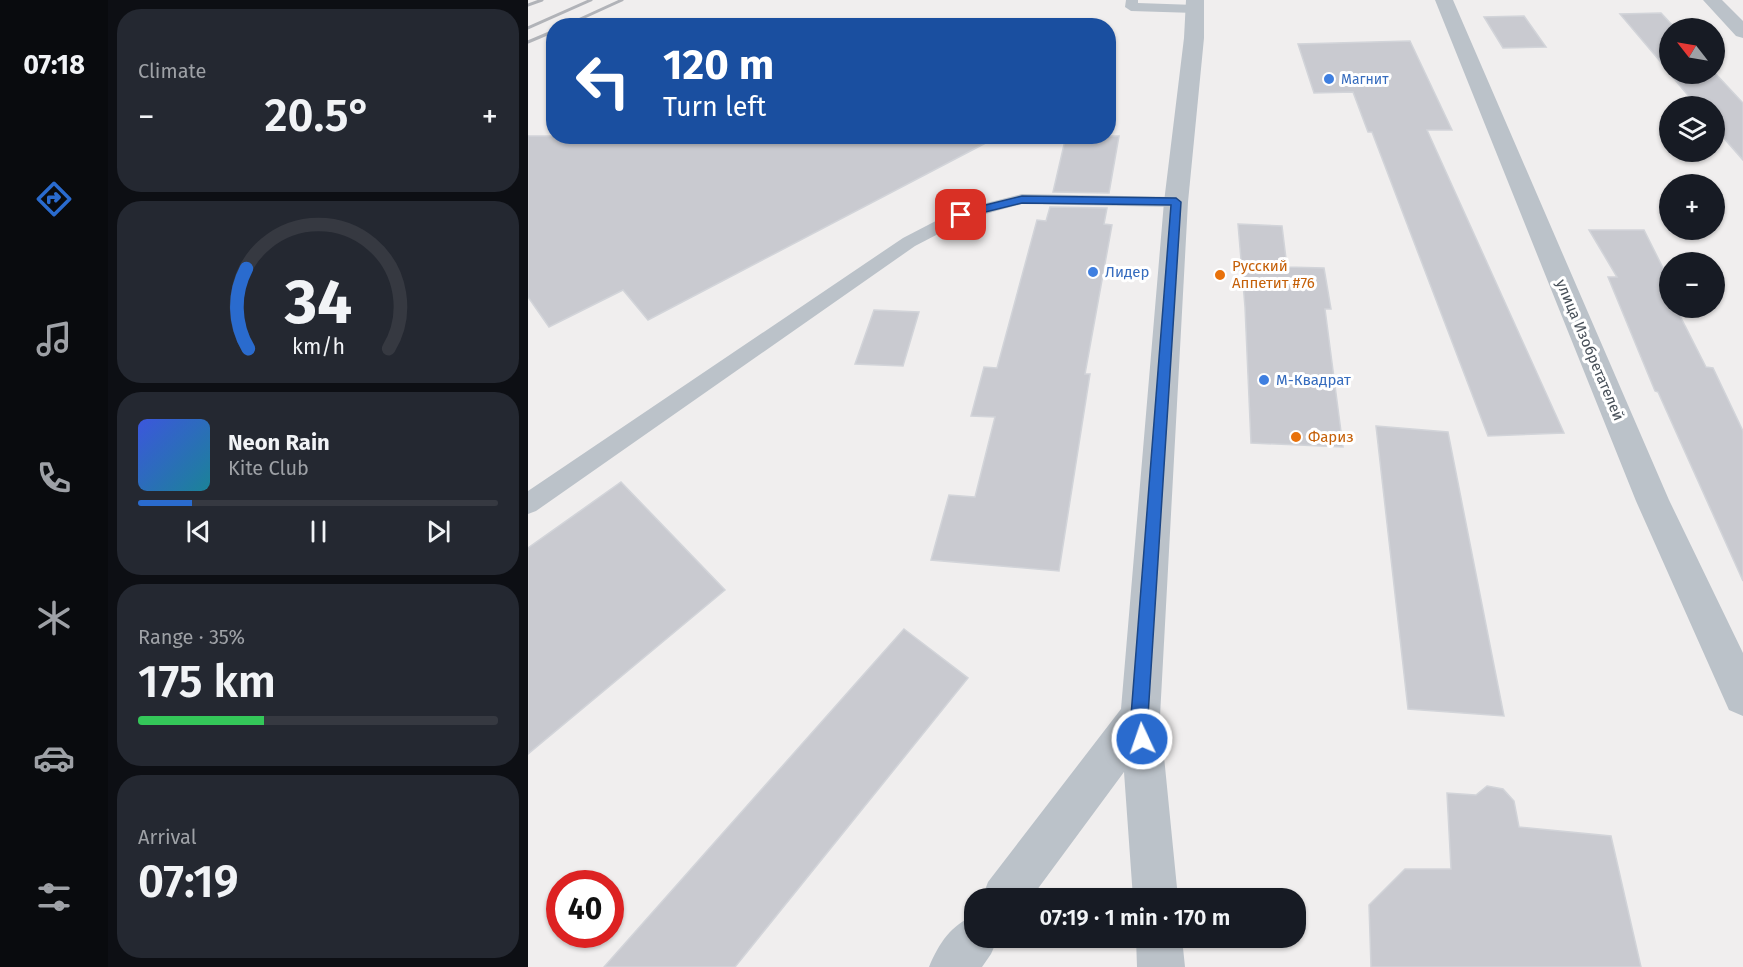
<!DOCTYPE html>
<html lang="en">
<head>
<meta charset="utf-8">
<style>
  :root { --surface:#171b24; --page:#242831; --text:#f1f3f6; --muted:#9ea1a6; --line:#363941; --accent:#2a6bce }
  body { margin:0; font-family:"Fira Sans",sans-serif; background:var(--page); color:var(--text); height:100vh; display:flex; flex-direction:column; font-size:22px; white-space:nowrap }
  * { box-sizing:border-box; margin:0 }
  p { font-size:20px; color:var(--muted) }
  .icon { flex:none; width:33px; height:33px; fill:none; stroke:currentColor; stroke-width:2; stroke-linecap:round; stroke-linejoin:round }
  .map { position:relative; flex:1; overflow:hidden }
  .details { display:flex; flex-direction:column; gap:9px; padding:9px; background:#0d0f14; width:420px }
  .details>* { flex:none }
  .banner { position:absolute; left:18px; top:18px; width:570px; height:126px; border-radius:24px; box-shadow:0 2px 4px #0004; background:#1a4fa0; color:#fff; overflow:hidden }
  .needle { width:39px; rotate:301deg }
  .fabs { position:absolute; left:1131px; top:18px; display:grid; gap:12px }
  .fabs a { display:grid; place-items:center; width:66px; height:66px; border-radius:50%; background:var(--surface); box-shadow:0 2px 4px #0004; font-size:30px }
  .speed { position:absolute; left:18px; top:870px; display:flex; gap:12px; font-size:30px; font-weight:700; text-align:center }
  .speed>* { display:grid; place-content:center; width:78px; height:78px; border-radius:50%; background:var(--surface); box-shadow:0 2px 4px #0004; line-height:1 }
  .speed .limit { border:9px solid #d22; background:#fff; color:#111 }
  .pin { position:absolute; display:grid; place-items:center; width:51px; height:51px; color:#fff; margin:-26px; border-radius:12px; box-shadow:0 3px 9px #0006 }
  .me { position:absolute; width:66px; margin:-33px; rotate:357deg; stroke-linejoin:round; filter:drop-shadow(0 0 4px #0008) }
  .turn { display:flex; align-items:center; gap:21px; height:126px; padding:0 18px; font-size:27px }
  .turn .icon { width:78px; height:78px; stroke-width:2.5 }
  .turn b { display:block; font-size:42px; line-height:51px }
  .big { font-size:45px; font-weight:600; line-height:1.1 }
  .details .widget { flex:1; display:flex; flex-direction:column; justify-content:center; gap:9px; min-width:0; padding:0 21px; border-radius:24px; background:var(--page) }
  .details .dial { align-items:center; gap:0 }
  .dial svg { height:156px; overflow:visible; fill:none; stroke:var(--line); stroke-width:7; stroke-linecap:round; text-anchor:middle }
  .dial text { fill:var(--text); stroke:none }
  .song { display:flex; align-items:center; gap:18px }
  .cover { width:72px; height:72px; border-radius:9px; background:linear-gradient(135deg,hsl(230 70% 55%),hsl(190 70% 35%)) }
  .played { height:6px; border-radius:3px; background:linear-gradient(90deg,var(--accent) 15%,var(--line) 15%) }
  .keys { display:flex; justify-content:space-around; direction:ltr }
  .heat { display:flex; justify-content:space-between; align-items:center; font-size:33px; direction:ltr }
  .charge { height:9px; border-radius:4px; background:linear-gradient(90deg,#34c759 35%,var(--line) 0) }
  .trip { position:absolute; left:436px; top:888px; width:342px; height:60px; border-radius:24px; background:var(--surface); box-shadow:0 2px 4px #0004; font-weight:600; line-height:60px; text-align:center }
  main { display:flex; flex:1; min-height:0 }
  .dock { display:flex; flex-direction:column; width:108px; justify-content:space-around; align-items:center; background:#090b0e; color:var(--muted) }
  .dock .icon { width:42px; height:42px }
  .dock .selected { color:var(--accent) }
  .dock b { font-size:27px; color:var(--text) }
  .map>svg:first-child { display:block }
  .building { fill:#c9cad0; stroke:#d2d4d9; stroke-width:1.5 }
  .lines { fill:none; stroke-linecap:round; stroke-linejoin:round }
  .service { fill:#bbc2c9; fill-rule:evenodd }
  .minor { fill:#bbc2c9; fill-rule:evenodd }
  .tertiary { fill:#bbc2c9; fill-rule:evenodd }
  .rail { stroke:#b1b3b8; stroke-width:3 }
  .route { fill:#2a6bce; stroke:#1b4686; stroke-width:1.5 }
  .shop-dot { fill:#3f7fe0; stroke:#fff; stroke-width:2 }
  .food-dot { fill:#e8710a; stroke:#fff; stroke-width:2 }
  .labels { text-anchor:middle; stroke-width:6; stroke-linejoin:round; paint-order:stroke }
  .far-shop-label { font-size:14px; fill:#366cbe; stroke:#fff; text-anchor:start }
  .food-label { font-size:15px; fill:#c56008; stroke:#fff; text-anchor:start }
  .shop-label { font-size:15px; fill:#366cbe; stroke:#fff; text-anchor:start }
  .street-label { font-size:15px; fill:#485059; stroke:#fff }
</style>
</head>
<body>
<main>
<nav class="dock">
<b>07:18</b>
<svg class="icon selected" aria-label="directions" viewBox="0 0 24 24"><path d="M12 3l9 9-9 9-9-9zM9 14v-3h6M13 9l2 2-2 2"/></svg>
<svg class="icon" aria-label="music" viewBox="0 0 24 24"><path d="M9 18V5l10-2v13"/><circle cx="6" cy="18" r="3"/><circle cx="16" cy="16" r="3"/></svg>
<svg class="icon" aria-label="phone" viewBox="0 0 24 24"><path d="M5 4h4l2 5-3 2q2 4 5 5l2-3 5 2v4C11 20 4 13 5 4z"/></svg>
<svg class="icon" aria-label="climate" viewBox="0 0 24 24"><path d="M12 3v18M4 7l16 10M4 17L20 7"/></svg>
<svg class="icon" aria-label="car" viewBox="0 0 24 24"><path d="M5 17H2v-5l4-1 3-4h7l3 4 3 1v5h-3M9 17h6M6 11h13"/><circle cx="7" cy="17" r="2"/><circle cx="17" cy="17" r="2"/></svg>
<svg class="icon" aria-label="filters" viewBox="0 0 24 24"><path d="M4 7h16M4 17h16"/><circle cx="9" cy="7" r="2"/><circle cx="15" cy="17" r="2"/></svg>
</nav>
<section class="details">
<div class="widget"><p>Climate</p>
<div class="heat"><a>−</a><b class="big">20.5°</b><a>+</a></div>
</div>
<div class="widget dial"><svg viewBox="0 0 100 80">
<path d="M14 69A42 42 0 1 1 86 69"/>
<path d="M14 69A42 42 0 0 1 13 28" stroke="#2a6bce"/>
<text x="50" y="56" font-size="32" font-weight="700">34</text>
<text x="50" y="72" font-size="11">km/h</text>
</svg></div>
<div class="widget">
<div class="song"><i class="cover"></i><div><b>Neon Rain</b><p>Kite Club</p></div></div>
<div class="played"></div>
<div class="keys"><svg class="icon" aria-label="previous" viewBox="0 0 24 24"><path d="M18 5L8 12l10 7zM5 5v14"/></svg><svg class="icon" aria-label="pause" viewBox="0 0 24 24"><path d="M8 5v14M16 5v14"/></svg><svg class="icon" aria-label="next" viewBox="0 0 24 24"><path d="M6 5l10 7-10 7zM19 5v14"/></svg></div>
</div>
<div class="widget"><p>Range · 35%</p><b class="big">175 km</b><div class="charge"></div></div>
<div class="widget"><p>Arrival</p><b class="big">07:19</b></div>
</section>
<div class="map">
<svg width="1215" height="967" viewBox="0 0 1215 967">
  <rect width="100%" height="100%" fill="#f0eeee"/>
  <path class="building" d="M1133 13 1147 28H1142V73L1092 14Z
    M996 16 1018 47 975 48 956 17Z
    M882 41 924 130H899L1036 433 960 436 844 132H840L825 92 786 93 770 44Z
    M1186 72 1215 103V160L1186 127V106H1169L1142 74Z
    M0 136H471L120 320 95 290 21 327 0 297Z
    M538 136H591L581 193 525 192Z
    M522 207 579 208 576 224 584 225 557 374H562L531 571 403 560 421 495 447 497 467 417 443 416 456 367 469 368 509 220 518 221Z
    M710 224 754 226 759 267 796 268 803 309H797L815 447 723 443 717 307Z
    M1061 230H1116L1142 282V308H1148L1178 367 1185 368 1215 431V581L1130 392 1127 391 1080 277H1089Z
    M346 310 391 312 375 366 327 364Z
    M848 426 920 432 976 716 880 709Z
    M93 482 197 590 0 754V548Z
    M376 629 440 678 207 967H76Z
    M959 786 975 789 986 801 991 827 1083 836 1113 967H843L841 905 877 869H923L919 793 948 795Z"/>
  <g class="lines">
    <path class="service" d="M598 0H610V3L667 5 673 9 667 13 603 11 597 7Z
      M494 194 648 197 654 198 656 202 654 206 648 207 494 204 439 219 387 246 8 511 0 514V491L375 238 427 211Z"/>
    <path class="minor" d="M907 0H925L1141 500 1215 653V716L1201 710 1108 501Z
      M1175 0H1194L1215 21V38L1208 36Z"/>
    <path class="tertiary" d="M658 0H676V38L660 202 632 716 650 898H605L596 772 503 898H454L460 882 593 709 636 202 656 38Z
      M447 915V938H470L463 954 454 967H401C411 943 423 925 447 915Z
      M608 938H654L657 967H609Z"/>
    <path class="rail" d="M0 5 14 0
      M37 26 94 0
      M0 28 63 0
      M0 42 26 31"/>
  </g>
  <path class="route" d="M494 196 648 198 653 202 620 716 622 739 620 745 614 747 608 745 603 716 643 205 494 203 433 218 428 215 429 212Z"/>
  <g class="shop-dot">
    <circle cx="801" cy="79" r="6"/>
    <circle cx="565" cy="272" r="6"/>
    <circle cx="736" cy="380" r="6"/>
  </g>
  <g class="food-dot">
    <circle cx="692" cy="275" r="6"/>
    <circle cx="768" cy="437" r="6"/>
  </g>
  <g class="labels">
    <g class="far-shop-label">
      <text x="813" y="84">Магнит</text>
    </g>
    <g class="food-label">
      <text x="704" y="271">Русский<tspan x="704" dy="17">Аппетит #76</tspan></text>
      <text x="780" y="442">Фариз</text>
    </g>
    <g class="shop-label">
      <text x="577" y="277">Лидер</text>
      <text x="748" y="385">М-Квадрат</text>
    </g>
    <g class="street-label">
      <text transform="translate(1062 350) rotate(67)" y="5">улица Изобретателей</text>
    </g>
  </g>
</svg>
<div class="fabs">
<a><svg class="needle" viewBox="-14 -14 28 28"><path d="M0-13l5 13h-10z" fill="#e53935"/><path d="M0 13l5-13h-10z" fill="#9ea1a6"/></svg></a>
<a><svg class="icon" aria-label="layers" viewBox="0 0 24 24"><path d="M12 4l9 5-9 5-9-5zM3 14l9 5 9-5"/></svg></a>
<a>+</a>
<a>−</a>
</div>
<div class="speed"><div class="limit">40</div></div>
<div class="pin" style="left:433px;top:215px;background:#d93025"><svg class="icon" aria-label="arrive" viewBox="0 0 24 24"><path d="M6 21V4h12l-3 4 3 4H6"/></svg></div>
<svg class="me" style="left:614px;top:739px" viewBox="-20 -20 40 40"><circle r="17" fill="#2a6bce" stroke="#fff" stroke-width="3"/><path d="M0-11L8 9 0 5-8 9z" fill="#fff"/></svg>
<div class="trip">07:19 · 1 min · 170 m</div>
<div class="banner">
<div class="turn"><svg class="icon" aria-label="left" viewBox="0 0 24 24"><path d="M17 20v-9H6M10 6l-5 5 5 5"/></svg><div><b>120 m</b>Turn left</div></div>
</div>
</div>
</main>
</body>
</html>
